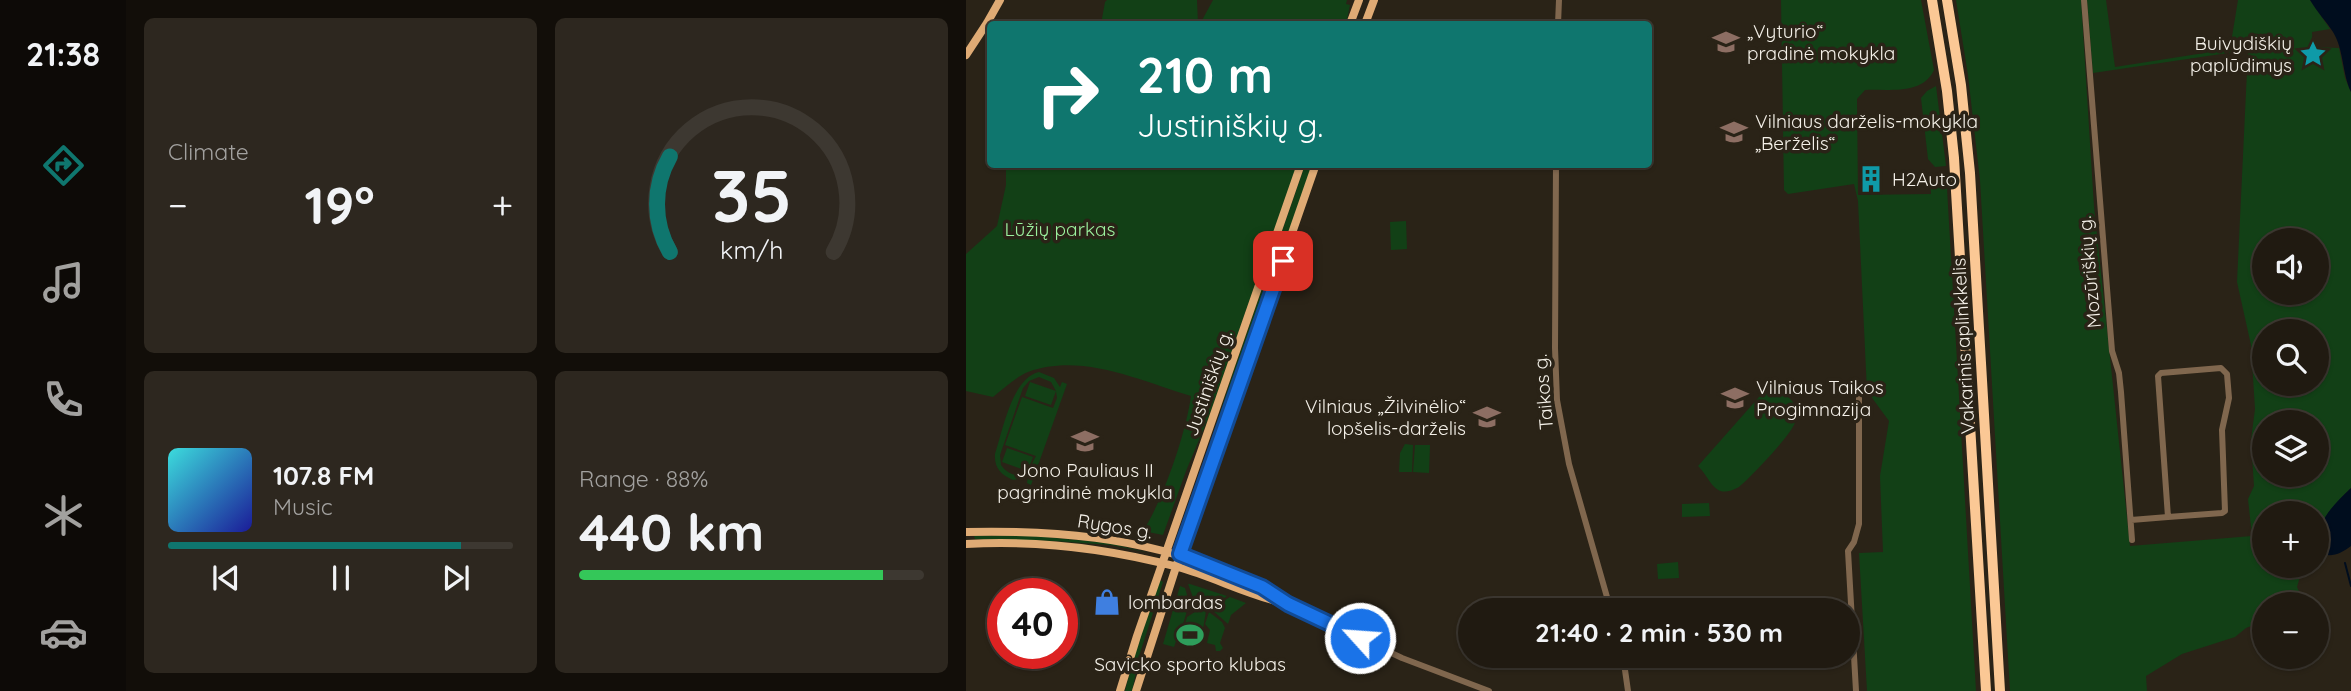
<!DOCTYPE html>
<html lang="en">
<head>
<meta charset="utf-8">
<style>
  :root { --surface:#201a11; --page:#2d271f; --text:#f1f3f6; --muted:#a2a19f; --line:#3d3831; --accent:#0f766e }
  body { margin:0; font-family:Quicksand,sans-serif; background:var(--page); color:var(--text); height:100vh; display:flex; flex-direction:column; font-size:26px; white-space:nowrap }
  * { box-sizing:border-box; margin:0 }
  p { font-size:23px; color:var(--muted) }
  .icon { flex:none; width:38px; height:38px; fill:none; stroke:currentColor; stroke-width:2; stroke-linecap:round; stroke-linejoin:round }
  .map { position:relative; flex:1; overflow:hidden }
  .sheet { display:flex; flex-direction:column; gap:18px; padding:18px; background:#120e09; width:840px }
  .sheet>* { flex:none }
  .banner { position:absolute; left:21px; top:21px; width:665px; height:147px; border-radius:7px; box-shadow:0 2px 5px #0004,0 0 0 2px var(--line); background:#0f766e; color:#fff; overflow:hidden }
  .buttons { position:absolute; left:1286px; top:228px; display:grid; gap:14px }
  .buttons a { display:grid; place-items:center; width:77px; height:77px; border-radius:50%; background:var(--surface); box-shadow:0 2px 5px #0004,0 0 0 2px var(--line); font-size:35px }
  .speed { position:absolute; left:21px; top:578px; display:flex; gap:14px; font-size:35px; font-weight:700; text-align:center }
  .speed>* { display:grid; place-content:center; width:91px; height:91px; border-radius:50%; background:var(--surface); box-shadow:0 2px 5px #0004,0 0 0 2px var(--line); line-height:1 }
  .speed .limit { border:10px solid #d22; background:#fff; color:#111 }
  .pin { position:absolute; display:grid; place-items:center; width:60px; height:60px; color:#fff; margin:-30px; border-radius:14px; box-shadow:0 4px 10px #0006 }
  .me { position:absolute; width:77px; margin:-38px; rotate:296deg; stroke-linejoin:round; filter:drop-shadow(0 0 5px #0008) }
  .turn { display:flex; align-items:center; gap:24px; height:147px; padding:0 35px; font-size:32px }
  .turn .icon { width:91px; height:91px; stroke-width:2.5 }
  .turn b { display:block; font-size:49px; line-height:60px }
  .big { font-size:52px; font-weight:800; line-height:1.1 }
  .sheet .tile { flex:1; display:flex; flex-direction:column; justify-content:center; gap:10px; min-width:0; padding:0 24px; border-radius:10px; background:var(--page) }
  .sheet .dial { align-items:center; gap:0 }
  .dial svg { height:182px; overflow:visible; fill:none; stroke:var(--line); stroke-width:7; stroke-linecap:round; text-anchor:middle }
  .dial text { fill:var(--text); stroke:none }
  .song { display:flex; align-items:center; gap:21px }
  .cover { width:84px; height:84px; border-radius:10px; background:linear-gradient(135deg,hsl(180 70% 55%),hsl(240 70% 35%)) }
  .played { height:7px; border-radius:4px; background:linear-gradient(90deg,var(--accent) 85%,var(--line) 85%) }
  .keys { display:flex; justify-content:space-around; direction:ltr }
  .heat { display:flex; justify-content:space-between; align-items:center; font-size:38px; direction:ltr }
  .charge { height:10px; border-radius:5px; background:linear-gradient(90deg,#34c759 88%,var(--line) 0) }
  .sheet .tiles { flex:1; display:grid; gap:18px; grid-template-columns:repeat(2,1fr) }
  .trip { position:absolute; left:492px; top:598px; width:402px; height:70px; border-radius:35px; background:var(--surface); box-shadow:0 2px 5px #0004,0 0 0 2px var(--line); font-weight:800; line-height:70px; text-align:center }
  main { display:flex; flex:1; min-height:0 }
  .tabs { display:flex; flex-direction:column; width:126px; justify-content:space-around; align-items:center; background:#0d0a07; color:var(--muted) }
  .tabs .icon { width:49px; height:49px }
  .tabs .current { color:var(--accent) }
  .tabs b { font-size:32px; color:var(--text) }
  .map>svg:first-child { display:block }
  .green { fill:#124016; fill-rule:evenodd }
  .water { fill:#000d1e }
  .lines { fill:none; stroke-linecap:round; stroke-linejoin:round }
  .stream { stroke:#000d1e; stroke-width:2 }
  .minor { stroke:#80674e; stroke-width:6 }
  .major { stroke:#dfab75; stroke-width:8 }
  .highway { stroke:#fbc895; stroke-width:10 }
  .route-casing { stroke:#114b97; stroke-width:18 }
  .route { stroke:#1a73e8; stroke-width:12 }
  .labels { text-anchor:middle; stroke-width:7; stroke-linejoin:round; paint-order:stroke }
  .poi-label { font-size:19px; fill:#f4f0e8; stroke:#2a2317; text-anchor:start }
  .park-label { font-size:19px; fill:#9cf19e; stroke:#2a2317 }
  .street-label { font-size:19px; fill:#f4f0e8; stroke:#2a2317 }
</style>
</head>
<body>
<main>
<nav class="tabs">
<b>21:38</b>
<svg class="icon current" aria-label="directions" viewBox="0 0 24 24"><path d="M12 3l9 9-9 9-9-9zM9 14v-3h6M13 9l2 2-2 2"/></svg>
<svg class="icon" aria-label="music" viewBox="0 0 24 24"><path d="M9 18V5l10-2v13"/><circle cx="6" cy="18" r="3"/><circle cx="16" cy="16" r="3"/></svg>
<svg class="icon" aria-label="phone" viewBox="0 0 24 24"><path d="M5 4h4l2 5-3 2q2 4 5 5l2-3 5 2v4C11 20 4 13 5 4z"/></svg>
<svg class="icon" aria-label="climate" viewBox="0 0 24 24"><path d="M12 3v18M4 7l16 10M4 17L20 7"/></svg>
<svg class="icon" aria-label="car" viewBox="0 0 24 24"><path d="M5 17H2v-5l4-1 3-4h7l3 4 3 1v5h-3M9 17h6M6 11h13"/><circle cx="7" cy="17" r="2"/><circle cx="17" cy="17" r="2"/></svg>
</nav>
<section class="sheet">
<div class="tiles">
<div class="tile"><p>Climate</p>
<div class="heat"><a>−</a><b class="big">19°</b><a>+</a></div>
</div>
<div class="tile dial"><svg viewBox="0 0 100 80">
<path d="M14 69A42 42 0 1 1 86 69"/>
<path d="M14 69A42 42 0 0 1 14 27" stroke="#0f766e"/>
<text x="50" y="56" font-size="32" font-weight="700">35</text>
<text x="50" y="72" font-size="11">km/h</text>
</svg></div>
<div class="tile">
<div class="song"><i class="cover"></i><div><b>107.8 FM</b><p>Music</p></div></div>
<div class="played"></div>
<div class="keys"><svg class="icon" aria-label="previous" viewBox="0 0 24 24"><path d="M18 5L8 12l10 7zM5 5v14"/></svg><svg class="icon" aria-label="pause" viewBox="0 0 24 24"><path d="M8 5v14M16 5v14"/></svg><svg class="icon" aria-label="next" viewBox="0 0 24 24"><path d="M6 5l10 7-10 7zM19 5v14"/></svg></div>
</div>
<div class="tile"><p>Range · 88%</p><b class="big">440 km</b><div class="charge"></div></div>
</div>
</section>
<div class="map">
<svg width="1385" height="691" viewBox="0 0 1385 691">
  <rect width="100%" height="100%" fill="#2a2317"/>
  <path class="green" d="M141 0H231L232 24H135L139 2Z
    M247 0H381L380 4 384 5 380 24H234Z
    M815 0H955L968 70C957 95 923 89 899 90L891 99 892 195 965 194 964 175 977 180 981 188 1010 691H901L893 553 917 552 914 476 923 421 901 391 892 201 888 184 822 194 818 190Z
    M990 0H1115L1128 207 1164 546 1286 536 1282 499 1288 486 1285 440 1289 409 1285 345 1271 282 1282 50 1127 73 1121 0H1140L1149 67 1264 49 1272 0H1344L1364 29 1346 32 1347 47 1373 48 1379 78 1385 92V488C1370 503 1358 515 1351 535V513H1298V565H1341L1335 573 1331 587 1336 597 1325 604H1298V621L1280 628 1269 637 1216 654 1180 676 1181 691H1044L1014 180 1002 75ZM1298 240H1351V292H1298ZM1298 331H1351V383H1298ZM1298 422H1351V474H1298Z
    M970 86 980 166 969 167 962 159 955 98 961 91Z
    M40 165H331L243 416 220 471 197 535 177 531C197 500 220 433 225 396 175 381 115 352 62 372 50 377 38 388 27 397L0 391V254L31 226 40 185Z
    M339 165H346L215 539 213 538 267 373Z
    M440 221 441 249 425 250 424 222Z
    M73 372 88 378 94 387 96 382 101 384 65 485 61 483 62 477 47 480C35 475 28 468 29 454 37 430 46 378 73 372ZM73 377 85 382 90 391 64 382 59 396 85 405 90 391 91 398 87 408 56 397 39 445 70 456 62 471 67 457 41 448 36 462 61 471C52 478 42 475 35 465L34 455 57 388 63 381Z
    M801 388C810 395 822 392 828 404 832 411 831 418 828 425 820 440 787 475 773 487 748 501 746 480 732 466Z
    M439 444 447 445 446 472H433L434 453Z
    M449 445H464L463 473 447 472Z
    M743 503 744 516 716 517V504Z
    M59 535 142 543 184 553 145 545 89 541 9 539 8 536Z
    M712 562 713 578 692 579 691 564Z
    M194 580 197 582 174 653 166 691H159L167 659Z
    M222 584H224L261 596 252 603 237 607 228 600Z
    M214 586 219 588C227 609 215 626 208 647L197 644Z
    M264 597 280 603 265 615 262 624 245 609Z
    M232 610 240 611 237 629 226 625 220 636 216 635 221 617Z
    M243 612 256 622 259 628 254 643 257 648 254 651H250L249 645 241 643 244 630 239 624Z"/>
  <path class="water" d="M1344 0H1385V92C1376 73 1378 50 1367 32 1360 21 1351 12 1344 0Z
    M1385 488V546C1375 554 1361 560 1351 550 1351 521 1364 508 1385 488Z"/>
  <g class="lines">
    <path class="stream" d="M1379 563 1385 586"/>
    <path class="minor" d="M1118 0 1146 351 1153 373 1155 392 1166 540
      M592 24 593 0
      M590 164 589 348 591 400 603 464 645 611
      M1255 368 1261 374 1263 398 1256 430 1259 511 1256 513 1202 517 1192 376 1195 373Z
      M1165 520 1202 517
      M322 604 436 658 523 691
      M657 656 662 691
      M890 691 882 551 888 542 893 524V385"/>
    <path class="major" d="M384 24 393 0
      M399 24 408 0
      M0 55 21 23 34 0
      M0 532C87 530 173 537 255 570 279 579 301 588 322 604
      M0 544C71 540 144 549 212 567 248 577 282 595 318 603
      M154 691 171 636 335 164
      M170 691 210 567 350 164"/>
    <path class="highway" d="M966 0 981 91 988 158 1020 691
      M981 0 995 85 1004 173 1034 691"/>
  </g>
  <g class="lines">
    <defs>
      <path id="route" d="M317 261 214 554 296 587 322 604 394 638"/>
    </defs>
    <use href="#route" class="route-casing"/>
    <use href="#route" class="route"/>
  </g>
  <defs>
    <symbol id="school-bare" viewBox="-9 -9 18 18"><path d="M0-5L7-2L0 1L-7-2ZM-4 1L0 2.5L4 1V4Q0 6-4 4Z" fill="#8d6e63" stroke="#2a2317" stroke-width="2.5" paint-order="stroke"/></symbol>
    <symbol id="sight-bare" viewBox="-9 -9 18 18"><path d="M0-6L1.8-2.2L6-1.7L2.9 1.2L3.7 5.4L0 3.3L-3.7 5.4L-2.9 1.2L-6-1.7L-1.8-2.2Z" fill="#0f9aa8" stroke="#2a2317" stroke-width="2.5" paint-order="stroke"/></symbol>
    <symbol id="building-bare" viewBox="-9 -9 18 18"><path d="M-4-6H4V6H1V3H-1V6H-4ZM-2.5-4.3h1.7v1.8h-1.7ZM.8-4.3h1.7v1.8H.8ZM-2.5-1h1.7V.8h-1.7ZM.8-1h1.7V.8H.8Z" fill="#0f9aa8" stroke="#2a2317" stroke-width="2.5" paint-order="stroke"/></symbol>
    <symbol id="shop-bare" viewBox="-9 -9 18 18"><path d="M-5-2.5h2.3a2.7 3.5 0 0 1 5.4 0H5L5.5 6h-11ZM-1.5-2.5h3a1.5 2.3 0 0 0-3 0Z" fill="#3f7fe0" stroke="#2a2317" stroke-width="2.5" paint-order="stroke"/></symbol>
    <symbol id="stadium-bare" viewBox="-9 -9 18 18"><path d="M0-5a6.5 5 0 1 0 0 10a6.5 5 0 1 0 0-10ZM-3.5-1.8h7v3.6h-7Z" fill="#2e9e5b" stroke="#2a2317" stroke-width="2.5" paint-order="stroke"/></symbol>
  </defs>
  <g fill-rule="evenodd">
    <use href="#school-bare" x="741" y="23" width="38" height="38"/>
    <use href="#sight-bare" x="1328" y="35" width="38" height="38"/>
    <use href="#school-bare" x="749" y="113" width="38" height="38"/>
    <use href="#building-bare" x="886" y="160" width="38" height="38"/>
    <use href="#school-bare" x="750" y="379" width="38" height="38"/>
    <use href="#school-bare" x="502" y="398" width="38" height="38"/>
    <use href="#school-bare" x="100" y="422" width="38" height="38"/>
    <use href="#shop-bare" x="122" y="583" width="38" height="38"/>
    <use href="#stadium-bare" x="205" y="616" width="38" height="38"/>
  </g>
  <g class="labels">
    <g class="poi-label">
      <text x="781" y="38">„Vyturio“<tspan x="781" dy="22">pradinė mokykla</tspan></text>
      <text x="1326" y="50" text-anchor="end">Buivydiškių<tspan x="1326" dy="22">paplūdimys</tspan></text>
      <text x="789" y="128">Vilniaus darželis-mokykla<tspan x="789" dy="22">„Berželis“</tspan></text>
      <text x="926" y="186">H2Auto</text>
      <text x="790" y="394">Vilniaus Taikos<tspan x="790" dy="22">Progimnazija</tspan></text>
      <text x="500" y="413" text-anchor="end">Vilniaus „Žilvinėlio“<tspan x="500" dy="22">lopšelis-darželis</tspan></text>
      <text x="119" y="477" text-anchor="middle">Jono Pauliaus II<tspan x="119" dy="22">pagrindinė mokykla</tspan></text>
      <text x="162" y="609">lombardas</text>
      <text x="224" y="671" text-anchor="middle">Savicko sporto klubas</text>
    </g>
    <g class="park-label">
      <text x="94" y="236">Lūžių parkas</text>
    </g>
    <g class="street-label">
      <text transform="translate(1123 272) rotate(-95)" y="7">Mozūriškių g.</text>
      <text transform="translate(997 346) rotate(-93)" y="7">Vakarinis aplinkkelis</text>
      <text transform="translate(242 383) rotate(-71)" y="7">Justiniškių g.</text>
      <text transform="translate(577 392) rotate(-95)" y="7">Taikos g.</text>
      <text transform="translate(149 526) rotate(9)" y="7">Rygos g.</text>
    </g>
  </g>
</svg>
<div class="buttons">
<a><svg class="icon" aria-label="sound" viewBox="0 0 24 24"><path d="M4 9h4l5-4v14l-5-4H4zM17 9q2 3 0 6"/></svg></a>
<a><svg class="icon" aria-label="search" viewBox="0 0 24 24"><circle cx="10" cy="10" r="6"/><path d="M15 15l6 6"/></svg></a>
<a><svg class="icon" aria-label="layers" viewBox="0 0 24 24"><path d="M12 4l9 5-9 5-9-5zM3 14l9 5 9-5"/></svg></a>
<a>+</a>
<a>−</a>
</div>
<div class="speed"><div class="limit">40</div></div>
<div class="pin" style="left:317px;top:261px;background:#d93025"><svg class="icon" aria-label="arrive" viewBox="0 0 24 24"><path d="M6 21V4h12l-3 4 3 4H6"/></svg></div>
<svg class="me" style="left:394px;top:638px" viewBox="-20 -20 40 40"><circle r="17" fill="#1a73e8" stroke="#fff" stroke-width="3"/><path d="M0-11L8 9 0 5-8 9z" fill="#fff"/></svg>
<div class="trip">21:40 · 2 min · 530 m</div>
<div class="banner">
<div class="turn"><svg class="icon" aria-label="right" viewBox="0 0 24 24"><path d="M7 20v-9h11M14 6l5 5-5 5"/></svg><div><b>210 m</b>Justiniškių g.</div></div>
</div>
</div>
</main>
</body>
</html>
